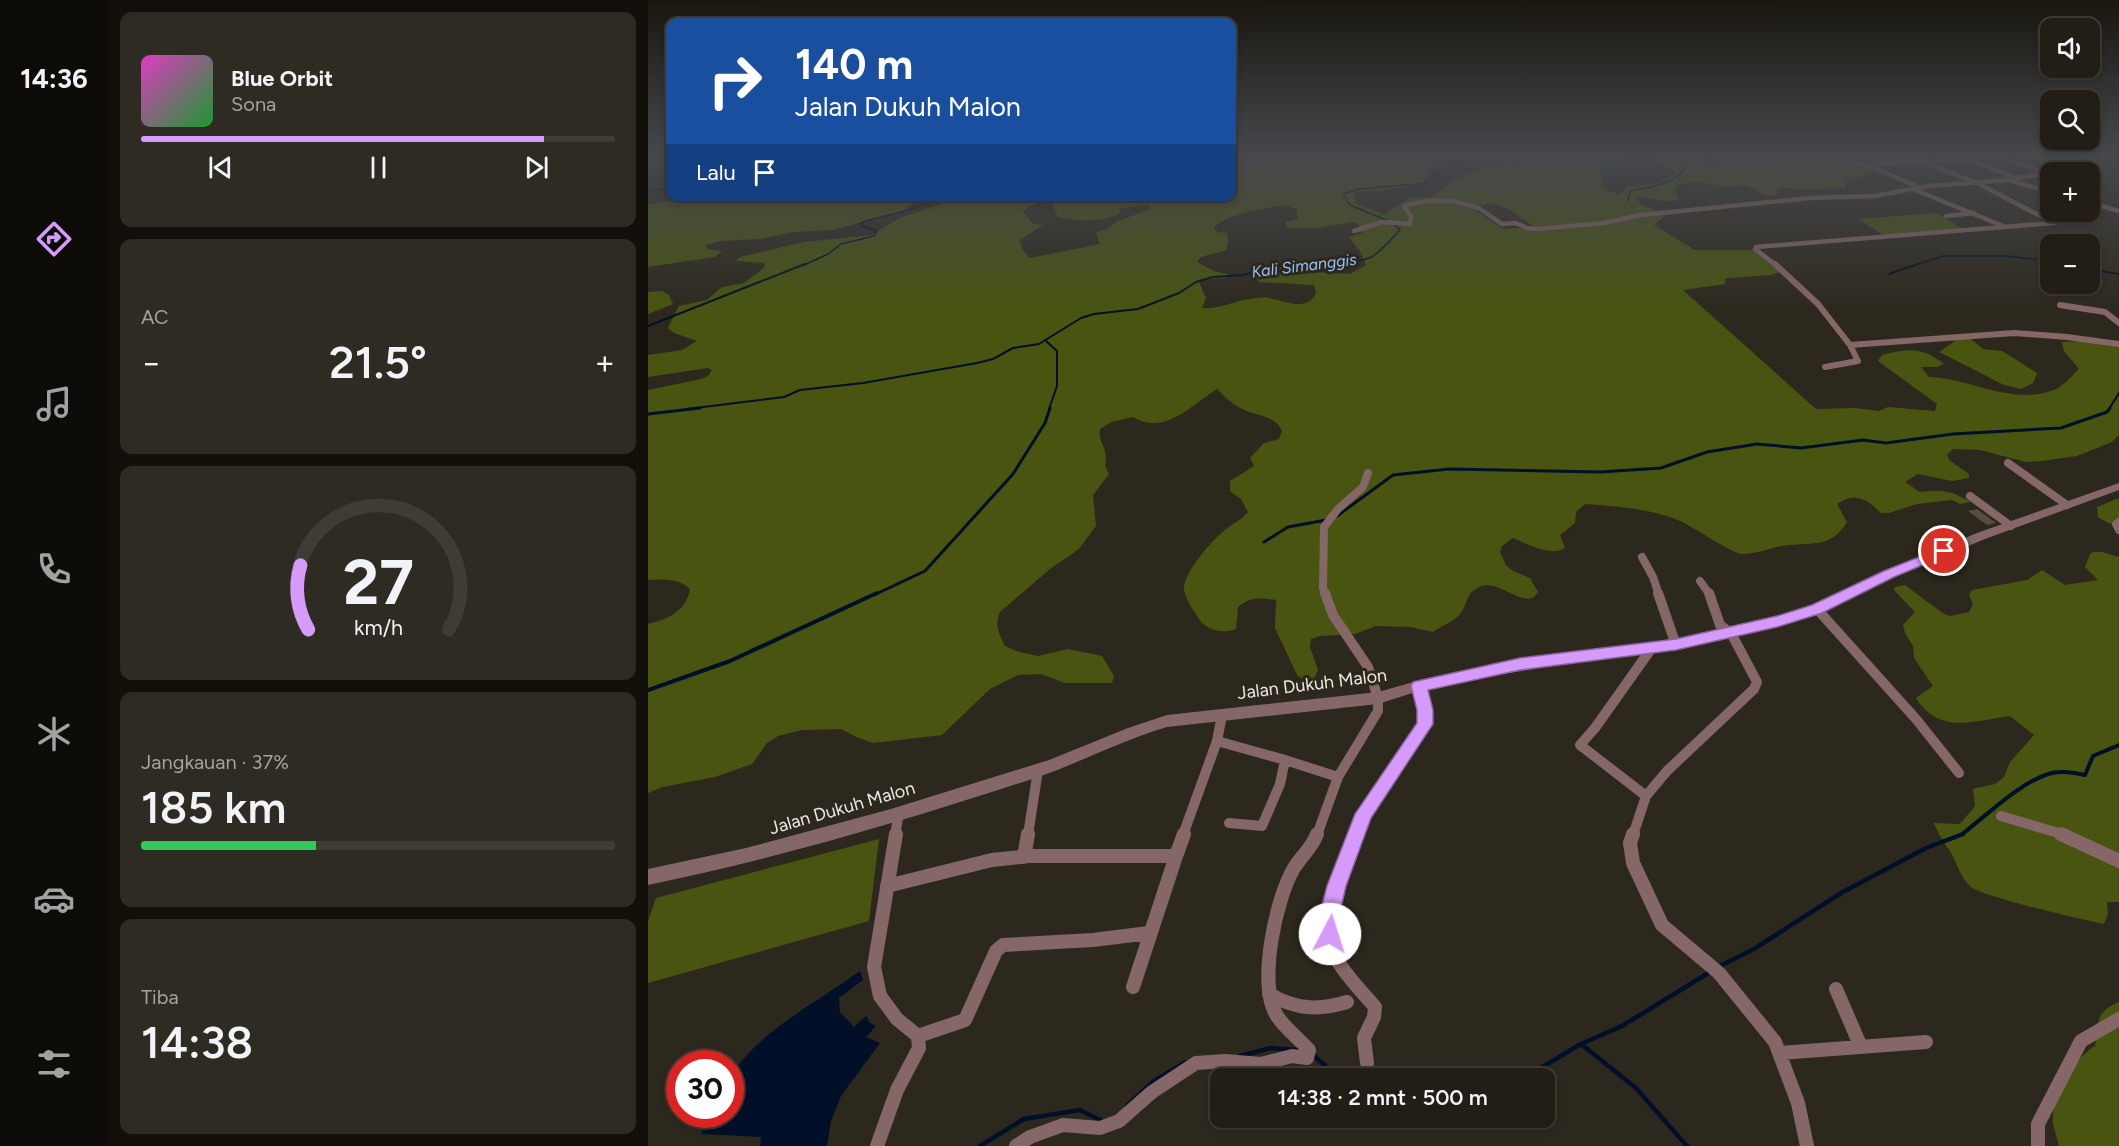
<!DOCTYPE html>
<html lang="id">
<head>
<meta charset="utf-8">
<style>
  :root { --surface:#221e16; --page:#2e2b23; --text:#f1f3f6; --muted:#a2a2a1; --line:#3f3c35; --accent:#d69bfa }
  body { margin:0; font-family:Figtree,sans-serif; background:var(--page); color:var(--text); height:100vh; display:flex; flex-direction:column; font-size:22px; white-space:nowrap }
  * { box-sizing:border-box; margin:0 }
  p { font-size:20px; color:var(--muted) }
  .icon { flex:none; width:33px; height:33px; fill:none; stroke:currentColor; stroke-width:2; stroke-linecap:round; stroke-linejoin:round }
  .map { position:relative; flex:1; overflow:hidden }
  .drawer { display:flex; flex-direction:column; gap:12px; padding:12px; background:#13100c; width:540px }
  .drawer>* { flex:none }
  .guide { position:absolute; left:18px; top:18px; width:570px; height:183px; border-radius:12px; box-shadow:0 3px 9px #0003,0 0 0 2px var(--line); background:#1a4fa0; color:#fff; overflow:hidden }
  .buttons { position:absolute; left:1392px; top:18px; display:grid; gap:12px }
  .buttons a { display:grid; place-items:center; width:60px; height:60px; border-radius:12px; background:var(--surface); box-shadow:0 3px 9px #0003,0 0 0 2px var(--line); font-size:30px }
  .speed { position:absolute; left:18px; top:1050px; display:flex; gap:12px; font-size:30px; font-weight:700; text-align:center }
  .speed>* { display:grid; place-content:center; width:78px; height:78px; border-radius:50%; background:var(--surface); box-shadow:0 3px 9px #0003,0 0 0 2px var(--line); line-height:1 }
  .speed .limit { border:9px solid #d22; background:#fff; color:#111 }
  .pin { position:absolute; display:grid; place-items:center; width:51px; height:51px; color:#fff; margin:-26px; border:3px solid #fff; border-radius:50%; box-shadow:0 2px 6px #0007 }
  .me { position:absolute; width:66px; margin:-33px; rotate:5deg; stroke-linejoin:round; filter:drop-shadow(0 0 4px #0008) }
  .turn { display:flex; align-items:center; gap:21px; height:126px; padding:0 30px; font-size:27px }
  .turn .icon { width:78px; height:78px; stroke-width:2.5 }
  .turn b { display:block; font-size:42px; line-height:51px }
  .then { display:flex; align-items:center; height:57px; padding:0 30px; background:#0003; gap:12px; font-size:22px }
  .big { font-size:45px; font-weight:600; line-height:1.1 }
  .drawer .tile { flex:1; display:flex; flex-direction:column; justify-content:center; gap:9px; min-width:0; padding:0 21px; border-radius:12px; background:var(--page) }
  .drawer .dial { align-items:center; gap:0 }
  .dial svg { height:156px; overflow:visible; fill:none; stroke:var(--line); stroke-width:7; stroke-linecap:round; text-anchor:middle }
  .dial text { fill:var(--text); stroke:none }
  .song { display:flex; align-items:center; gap:18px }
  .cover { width:72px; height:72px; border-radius:9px; background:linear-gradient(135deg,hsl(310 70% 55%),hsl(130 70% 35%)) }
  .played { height:6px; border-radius:3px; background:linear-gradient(90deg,var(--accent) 85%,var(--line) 85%) }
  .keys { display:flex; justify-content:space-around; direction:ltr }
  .heat { display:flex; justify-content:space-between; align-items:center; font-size:33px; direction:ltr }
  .charge { height:9px; border-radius:4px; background:linear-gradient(90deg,#34c759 37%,var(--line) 0) }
  .trip { position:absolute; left:562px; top:1068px; width:345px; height:60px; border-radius:12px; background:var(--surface); box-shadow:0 3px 9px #0003,0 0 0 2px var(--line); font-weight:600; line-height:60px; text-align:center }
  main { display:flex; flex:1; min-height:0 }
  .menu { display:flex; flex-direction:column; width:108px; justify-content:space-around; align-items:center; background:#0e0c09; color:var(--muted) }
  .menu .icon { width:42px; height:42px }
  .menu .on { color:var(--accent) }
  .menu b { font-size:27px; color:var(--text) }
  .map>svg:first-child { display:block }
  .green { fill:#48540f; fill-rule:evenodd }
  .water { fill:#011028 }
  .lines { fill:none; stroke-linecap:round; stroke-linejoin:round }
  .stream-far4 { stroke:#011028; stroke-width:1.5 }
  .stream-far3 { stroke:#011028; stroke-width:2 }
  .stream-far2 { stroke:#011028; stroke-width:3 }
  .stream-far1 { stroke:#011028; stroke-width:4 }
  .stream { stroke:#011028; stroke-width:4.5 }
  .building { fill:#574e43 }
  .minor-far4 { stroke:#866767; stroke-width:4.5 }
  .minor-far3 { stroke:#866767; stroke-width:6 }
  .minor-far2 { stroke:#866767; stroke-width:8 }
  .minor-far1 { stroke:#866767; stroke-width:10 }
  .minor { stroke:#866767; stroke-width:14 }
  .tertiary { fill:#866767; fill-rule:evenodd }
  .route { fill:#d69bfa; stroke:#8b65a2; stroke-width:1.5 }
  .labels { text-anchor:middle; stroke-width:6; stroke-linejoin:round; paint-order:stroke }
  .far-water-label { font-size:16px; font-style:italic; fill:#93c2fc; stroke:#2d281d }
  .street-label { font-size:18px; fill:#ece8e1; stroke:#2d281d }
</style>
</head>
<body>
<main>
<nav class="menu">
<b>14:36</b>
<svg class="icon on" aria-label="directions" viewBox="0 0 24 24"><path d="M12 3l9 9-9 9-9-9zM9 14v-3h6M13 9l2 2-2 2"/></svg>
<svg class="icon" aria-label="music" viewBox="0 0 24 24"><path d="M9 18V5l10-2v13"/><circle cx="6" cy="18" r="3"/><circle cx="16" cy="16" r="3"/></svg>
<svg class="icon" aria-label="phone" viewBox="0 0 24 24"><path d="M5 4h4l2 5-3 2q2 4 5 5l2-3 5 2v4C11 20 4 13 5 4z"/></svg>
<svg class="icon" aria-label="climate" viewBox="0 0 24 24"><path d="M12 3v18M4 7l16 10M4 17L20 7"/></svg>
<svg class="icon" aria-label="car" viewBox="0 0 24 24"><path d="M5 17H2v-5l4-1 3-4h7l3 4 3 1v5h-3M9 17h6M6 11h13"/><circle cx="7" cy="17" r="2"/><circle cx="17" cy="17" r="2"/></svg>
<svg class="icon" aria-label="filters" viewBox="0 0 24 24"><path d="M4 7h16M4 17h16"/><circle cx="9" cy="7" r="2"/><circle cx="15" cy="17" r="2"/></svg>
</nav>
<section class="drawer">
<div class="tile">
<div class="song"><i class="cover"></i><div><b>Blue Orbit</b><p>Sona</p></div></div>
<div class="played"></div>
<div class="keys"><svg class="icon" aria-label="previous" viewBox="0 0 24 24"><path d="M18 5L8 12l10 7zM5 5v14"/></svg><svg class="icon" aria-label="pause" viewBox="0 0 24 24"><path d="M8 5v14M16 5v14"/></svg><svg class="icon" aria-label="next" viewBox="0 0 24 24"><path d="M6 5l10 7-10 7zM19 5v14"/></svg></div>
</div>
<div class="tile"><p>AC</p>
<div class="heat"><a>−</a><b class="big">21.5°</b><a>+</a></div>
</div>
<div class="tile dial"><svg viewBox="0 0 100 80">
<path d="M14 69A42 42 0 1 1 86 69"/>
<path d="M14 69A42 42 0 0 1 10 36" stroke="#d69bfa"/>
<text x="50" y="56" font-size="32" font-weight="700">27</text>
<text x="50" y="72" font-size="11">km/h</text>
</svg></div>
<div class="tile"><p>Jangkauan · 37%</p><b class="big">185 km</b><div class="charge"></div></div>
<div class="tile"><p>Tiba</p><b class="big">14:38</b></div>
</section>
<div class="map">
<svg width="1471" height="1146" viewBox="0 0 1471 1146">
  <rect width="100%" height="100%" fill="#2d281d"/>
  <path class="green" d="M584 155H788L774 184 732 191 709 192 706 197 709 204 736 214 761 198 784 197 799 185 819 174 863 161 876 155H968L970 157 954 168 952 174 956 189 971 195 981 186 1010 183 1028 173 1024 167 1009 164V156L1043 155 1062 162 1081 155H1208L1212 159 1210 162 1227 172 1198 181V187L1159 190 1131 187 1128 195C1109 197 1111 188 1097 185 1091 184 1084 187 1077 186 1058 183 1050 179 1030 185L1027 192 1031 200C1014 204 1000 195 987 198L996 206 1018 215 1006 225 1047 250H1113L1136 271 1122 275 1081 278 1077 279V284L1035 290 1168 409 1207 408 1231 411 1240 407 1287 411 1289 404 1230 361 1234 355C1261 349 1273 346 1296 364L1289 367H1273L1281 377C1322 378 1364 406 1406 390 1415 387 1424 375 1431 369L1416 351 1414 342 1439 341 1471 346V435L1464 442 1429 456 1394 461 1378 462 1332 450 1305 449 1299 455 1301 460 1321 474V478L1304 481 1270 474 1257 482 1272 492C1295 490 1302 490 1323 502L1312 504 1304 500 1269 504 1241 513H1233C1218 499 1208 492 1189 504L1199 522C1184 549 1160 542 1134 546 1122 548 1106 555 1093 554 1084 553 1045 527 1032 521 1006 509 966 506 937 504L928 512 927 523 912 535 917 548C902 557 880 544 865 538L854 546 852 552 858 565 865 571 882 578 890 592 885 598C867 603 851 579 831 587 818 593 820 603 813 613 807 621 793 626 785 632L762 627 728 626 707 634 672 636 663 639 662 647 670 670 666 678 656 680 649 675 627 628 628 600C612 598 603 596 590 607L588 629C575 634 559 631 551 619 545 610 538 600 536 590 534 574 565 539 578 529 586 523 593 520 600 512L593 499 582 491V481L606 466 602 458 616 443 631 439 634 431C626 414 607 416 592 408 583 403 576 396 569 389 542 406 517 436 485 417L463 422 452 429C449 443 461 446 457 466L461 474 445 495 448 526 431 549 402 569 352 612C346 626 351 633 357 646L371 652 390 656 420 649 454 656 466 676 464 683H417L393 674 370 675 342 689 294 735 225 743 208 737 193 729 154 730 130 736 119 743 104 764 67 777 15 787 0 793V624C20 619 37 612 42 590 34 578 13 579 0 580V390L53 379 60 376 64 370 60 368 0 377V355L34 350 49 341 26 333 20 328 31 306 59 300 74 287 96 283 116 268 117 263 89 261 88 260 92 257 156 242 223 235 252 218 299 202 303 197H409L380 207 375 212 384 223 395 225 372 240 374 249 382 258 452 244 448 232 458 230 470 221 503 209 500 205 474 208H470L473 212C458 223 428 221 410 217L404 204C423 190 552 196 584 196ZM844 203 861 209 886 227 855 229 823 207ZM638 205 648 209 650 219 637 222 639 228H667L706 222 710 224 714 233 701 237 713 253 718 265 702 274 664 272 655 260 608 266 603 268 611 282 666 285 668 293C658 313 637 300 621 298 598 295 575 310 554 308L558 298 550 280 578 278 582 275 566 271 549 262 553 257 578 250 580 242 579 233 569 232 566 227C580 214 619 207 638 205Z
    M1371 155H1406L1433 164H1403Z
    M52 196 67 197H270L255 211 184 230 146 232 112 239 73 241 57 245 60 249 74 251 66 257 0 267V205Z
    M1288 213 1315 229 1235 235 1210 219Z
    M14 291 21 295 25 304 0 314V292Z
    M1311 338 1323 339 1335 349 1354 351 1389 373 1385 383 1373 389 1356 385 1291 352Z
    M1471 498V525L1460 523 1450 517 1449 507Z
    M1445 552H1454L1471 557V902H1459L1460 914 1456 924C1436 920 1335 897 1323 887 1312 877 1309 863 1302 851 1295 841 1290 834 1286 823L1312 824 1327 806 1325 789 1347 784 1356 777 1362 762 1386 735 1362 716C1326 721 1291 735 1268 698L1285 686 1266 658 1265 646 1257 633 1255 625 1267 612 1246 590 1247 587 1257 585 1296 614 1302 616 1321 612 1325 604 1321 595 1324 590 1379 580 1394 570 1417 585 1450 580 1437 567 1442 554Z
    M231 839 221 921 0 983V921L8 898Z
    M1471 1002V1146H1411C1409 1138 1406 1130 1405 1123 1402 1100 1428 1056 1447 1046 1452 1022 1445 1013 1471 1002Z"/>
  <path class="water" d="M212 971 215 980 191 998 192 1012 206 1027 218 1016 222 1023 228 1026 218 1037 232 1043 193 1096 183 1121 179 1146H112L113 1137 53 1134 61 1115 82 1114 83 1075C114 1029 168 1003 212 971Z"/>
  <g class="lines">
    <path class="stream-far4" d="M0 192 22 187
      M980 201 982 191C1008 186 1035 184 1043 155
      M740 221 702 205 695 194 712 189 779 183C787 170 801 169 812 158L810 155
      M154 266 180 254 193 244 226 236 229 231 213 226 212 224 217 221 261 210 295 196
      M633 266C661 259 693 268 721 258 732 254 744 238 752 230L746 224
      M1265 266 1295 256H1359L1402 261"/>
    <path class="stream-far3" d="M1442 269 1471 274
      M1241 274 1270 264
      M0 326 157 264
      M398 341 409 351V386L401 409
      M39 409 136 397 152 390 215 383 329 363 345 359 365 348 391 344 433 318 446 314 490 309 531 293 548 282 565 277 595 275 639 264
      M1461 409 1471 393"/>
    <path class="stream-far2" d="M0 414 52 408
      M689 516 745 475 801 469 952 472 1013 468 1059 452 1109 444 1153 448 1215 440 1238 443 1305 434 1413 428 1459 412 1462 408
      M616 542 640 527 678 520
      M226 595 277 571 365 474 397 423 402 408"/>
    <path class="stream-far1" d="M0 690 82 661 229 593
      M1313 835C1338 816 1370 784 1400 774 1412 770 1425 773 1437 775L1445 756 1471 745"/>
    <path class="stream" d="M1070 967 1106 949 1193 893 1278 848 1315 834
      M933 1044 988 1088 1039 1146
      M665 1055 683 1071 736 1078
      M592 1056 623 1048 650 1050
      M865 1078 886 1072 933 1044 974 1026 1062 972
      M479 1106 506 1081 538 1062
      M332 1146 376 1119 432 1110 454 1121"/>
  </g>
  <path class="building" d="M1329 509 1348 523 1339 525 1320 511Z"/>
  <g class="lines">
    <path class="minor-far4" d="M1081 155H1085
      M1169 155 1197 165 1322 159
      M1318 158 1367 178 1365 179
      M1362 159 1396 173
      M584 161 590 159 587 155
      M1277 163 1329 183 1406 223
      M1217 164 1268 186
      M1367 178 1402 173
      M1265 189 1355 226
      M1442 203 1471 211
      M1298 216 1326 213
      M706 231 734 222 762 224 763 216 756 206 777 201H806L831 208 854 224 868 223 879 228 890 229 956 223 993 215 1161 198 1226 196 1281 186 1360 180 1402 192
      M1129 266 1107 249 1108 247 1406 223"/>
    <path class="minor-far3" d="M1127 264 1170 304 1202 345
      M1412 305 1457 312 1471 323
      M1177 367 1210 361 1202 345 1366 333 1419 337 1471 344"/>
    <path class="minor-far2" d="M1360 463 1419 505
      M1322 496 1363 526
      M1471 522 1468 524 1471 530
      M994 557 1005 577 1011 595
      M1052 581 1062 595
      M677 595 675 588 676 527 690 509 715 487 720 473"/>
    <path class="minor-far1" d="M1010 593 1028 645
      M1169 609 1268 719 1311 773
      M574 715 569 741 637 760
      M998 796 932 745 947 728 1003 649
      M1353 816 1417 835
      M581 823 614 826 632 784 637 760 690 777
      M247 835 251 813
      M380 835 390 770
      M535 835 569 741
      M669 835 690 777 730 711V698L720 667 685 615 677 593
      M708 835 716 814 776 724 777 710 771 686
      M985 835 998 796 1019 771 1106 689 1109 682 1083 633 1072 625 1061 593"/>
    <path class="minor" d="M708 834C694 873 665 923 691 963 701 979 715 993 727 1007L726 1017 716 1038 719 1063
      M985 834 982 843 985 863 1014 925 1071 973 1127 1042 1150 1103 1159 1146
      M1413 834 1471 861
      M376 857 380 834
      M239 886 344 860 381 856H528L536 834
      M485 987 528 856
      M1188 989 1213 1047
      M621 994C647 1009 670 1011 699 1002
      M270 1036 317 1020 348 951 355 945 445 940 501 933
      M1132 1053 1278 1042
      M229 1146 249 1090 271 1048 270 1036 249 1019 232 996 226 967 248 834
      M368 1146 382 1137 415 1125 452 1128 471 1121 504 1092 548 1063 577 1061 613 1064 644 1056 659 1058 661 1050C651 1039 637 1028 629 1016 609 985 628 898 646 868 654 855 664 848 669 834
      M1390 1146V1124L1433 1041 1471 1019"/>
    <path class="tertiary" d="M1471 483V490L1337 539 1245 577 1173 612 1129 626 1003 654 947 659 823 679 780 688 730 704 519 727C474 740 432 763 387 778 260 820 131 858 0 885V869L98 848 243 809 401 760 480 728 519 715 730 692 780 678 823 669 947 649 1003 644 1129 616 1165 606 1237 571 1329 533Z"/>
  </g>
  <linearGradient id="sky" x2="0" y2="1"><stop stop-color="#191610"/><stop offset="0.49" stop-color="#46484c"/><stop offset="1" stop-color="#46484c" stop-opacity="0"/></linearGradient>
  <rect width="1471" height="315" fill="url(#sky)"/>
  <path class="route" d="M1296 547 1301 548 1303 551 1301 554 1246 577 1174 613 1129 627 1028 650 872 670 780 690 785 710V724L723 818 698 886 690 921 692 934 689 941 682 944 675 941 670 921 679 886 707 814 769 723V710L763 686 765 682 872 658 1028 639 1129 616 1164 605 1236 571Z"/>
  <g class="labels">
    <g class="far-water-label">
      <text transform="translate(656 265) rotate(-7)" y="6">Kali Simanggis</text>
    </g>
    <g class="street-label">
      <text transform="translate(664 684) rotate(-7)" y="6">Jalan Dukuh Malon</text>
      <text transform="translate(194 808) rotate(-16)" y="6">Jalan Dukuh Malon</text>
    </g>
  </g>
</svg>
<div class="buttons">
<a><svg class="icon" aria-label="sound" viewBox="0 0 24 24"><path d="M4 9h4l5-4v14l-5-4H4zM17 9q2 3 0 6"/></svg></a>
<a><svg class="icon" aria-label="search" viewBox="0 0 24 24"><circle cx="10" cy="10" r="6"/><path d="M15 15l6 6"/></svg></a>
<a>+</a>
<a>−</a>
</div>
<div class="speed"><div class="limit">30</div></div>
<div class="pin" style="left:1296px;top:551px;background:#d93025"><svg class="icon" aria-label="arrive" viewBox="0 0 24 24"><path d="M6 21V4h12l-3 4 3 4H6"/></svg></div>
<svg class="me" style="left:682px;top:934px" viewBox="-20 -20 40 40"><circle r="19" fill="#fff"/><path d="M0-13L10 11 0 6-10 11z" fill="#d69bfa"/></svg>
<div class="trip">14:38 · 2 mnt · 500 m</div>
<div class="guide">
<div class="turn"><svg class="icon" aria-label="right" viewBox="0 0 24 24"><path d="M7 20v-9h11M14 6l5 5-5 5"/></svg><div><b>140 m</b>Jalan Dukuh Malon</div></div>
<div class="then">Lalu<svg class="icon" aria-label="arrive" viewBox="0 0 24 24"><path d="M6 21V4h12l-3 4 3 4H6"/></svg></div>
</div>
</div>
</main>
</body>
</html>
